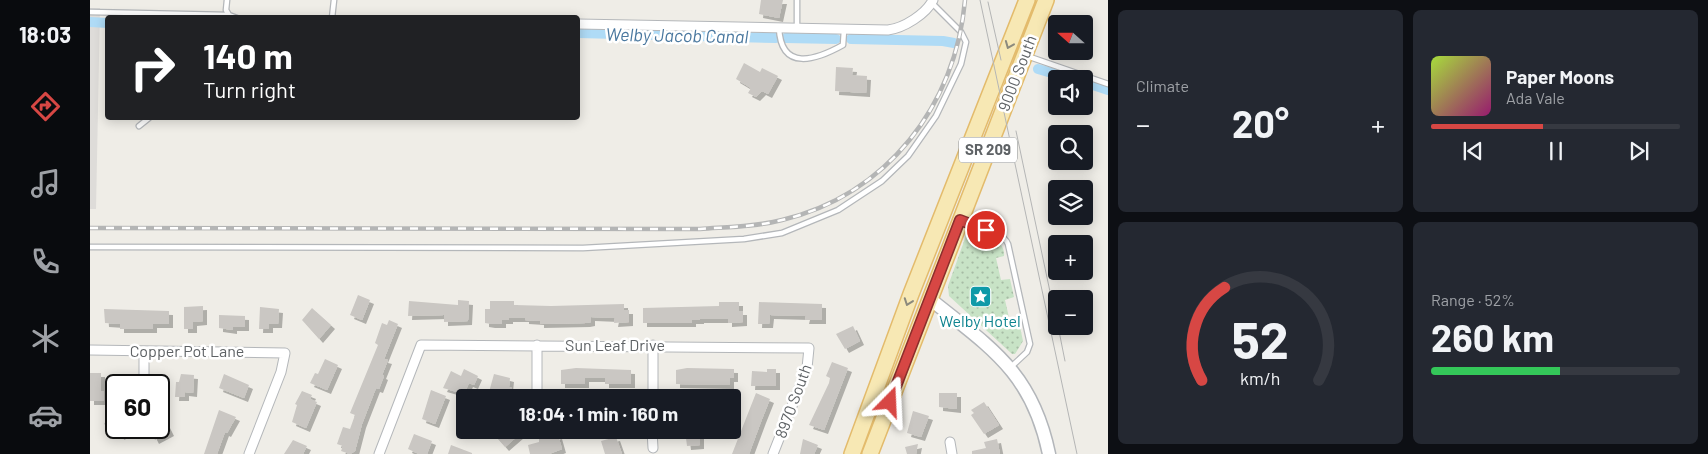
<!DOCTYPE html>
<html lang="en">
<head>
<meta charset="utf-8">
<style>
  :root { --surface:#171b24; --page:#242831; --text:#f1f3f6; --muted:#9ea1a6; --line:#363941; --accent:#d74744 }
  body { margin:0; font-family:Barlow,sans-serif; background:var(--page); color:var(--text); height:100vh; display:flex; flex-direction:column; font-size:19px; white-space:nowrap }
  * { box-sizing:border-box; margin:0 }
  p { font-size:16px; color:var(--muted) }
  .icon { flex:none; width:28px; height:28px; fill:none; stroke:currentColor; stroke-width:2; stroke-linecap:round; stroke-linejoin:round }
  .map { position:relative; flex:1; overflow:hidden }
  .details { display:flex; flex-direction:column; gap:10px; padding:10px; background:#0d0f14; width:600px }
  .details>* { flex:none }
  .hud { position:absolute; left:15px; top:15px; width:475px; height:105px; border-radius:5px; box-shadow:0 2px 12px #0003; background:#202124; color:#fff; overflow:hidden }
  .needle { width:32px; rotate:291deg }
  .tools { position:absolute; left:958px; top:15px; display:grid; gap:10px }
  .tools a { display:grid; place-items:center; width:45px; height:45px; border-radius:5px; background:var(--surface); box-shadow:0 2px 12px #0003; font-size:25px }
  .speed { position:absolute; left:15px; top:374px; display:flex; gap:10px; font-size:25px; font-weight:700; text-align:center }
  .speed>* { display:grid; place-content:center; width:65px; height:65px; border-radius:50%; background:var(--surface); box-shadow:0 2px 12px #0003; line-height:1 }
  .speed .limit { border:2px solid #111; border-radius:8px; background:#fff; color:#111 }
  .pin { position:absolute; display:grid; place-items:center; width:42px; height:42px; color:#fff; margin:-21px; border:2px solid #fff; border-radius:50%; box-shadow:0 1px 5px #0007 }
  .me { position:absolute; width:55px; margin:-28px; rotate:21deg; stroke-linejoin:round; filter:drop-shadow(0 0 4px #0008) }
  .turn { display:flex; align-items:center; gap:18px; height:105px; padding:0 15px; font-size:22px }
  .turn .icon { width:65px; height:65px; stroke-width:2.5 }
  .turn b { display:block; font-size:35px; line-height:42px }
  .big { font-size:38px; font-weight:700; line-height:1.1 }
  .details .widget { flex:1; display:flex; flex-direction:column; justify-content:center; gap:8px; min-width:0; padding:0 18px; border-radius:8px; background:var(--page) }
  .details .dial { align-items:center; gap:0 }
  .dial svg { height:130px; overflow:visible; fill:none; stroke:var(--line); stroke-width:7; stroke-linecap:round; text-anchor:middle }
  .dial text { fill:var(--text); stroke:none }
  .song { display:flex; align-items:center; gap:15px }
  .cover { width:60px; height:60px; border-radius:8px; background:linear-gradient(135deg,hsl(80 70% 55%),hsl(320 70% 35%)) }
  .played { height:5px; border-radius:2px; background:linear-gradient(90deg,var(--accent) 45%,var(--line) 45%) }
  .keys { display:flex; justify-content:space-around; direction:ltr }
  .heat { display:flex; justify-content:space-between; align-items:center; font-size:28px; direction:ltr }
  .charge { height:8px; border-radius:4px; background:linear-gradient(90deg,#34c759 52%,var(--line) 0) }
  .details .tiles { flex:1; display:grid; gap:10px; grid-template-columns:repeat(2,1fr) }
  .trip { position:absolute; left:366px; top:389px; width:285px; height:50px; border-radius:5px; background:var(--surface); box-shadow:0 2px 12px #0003; font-weight:700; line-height:50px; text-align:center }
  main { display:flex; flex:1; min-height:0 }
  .dock { display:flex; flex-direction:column; width:90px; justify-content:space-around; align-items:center; background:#090b0e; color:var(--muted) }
  .dock .icon { width:35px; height:35px }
  .dock .active { color:var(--accent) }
  .dock b { font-size:22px; color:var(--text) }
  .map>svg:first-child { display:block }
  .industrial { fill:#dedcd9 }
  .park { fill:url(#park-dots) }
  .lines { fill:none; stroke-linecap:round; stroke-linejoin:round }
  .canal { stroke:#afdbf6; stroke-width:10 }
  .building { fill:#cac7c3; filter:url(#shadow) }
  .lane-casing { stroke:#b4b7ba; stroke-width:7 }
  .street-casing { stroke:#b4b7ba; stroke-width:11 }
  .secondary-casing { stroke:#b3b6ba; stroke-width:15 }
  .primary-casing { stroke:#e3bb6c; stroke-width:18 }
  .lane { stroke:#fff; stroke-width:4.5 }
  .street { stroke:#fff; stroke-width:9 }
  .secondary { stroke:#fff; stroke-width:12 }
  .primary { stroke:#f7e8b4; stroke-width:15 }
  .tram { stroke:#b4b5b5; stroke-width:1 }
  .rail-casing { stroke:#b4b5b5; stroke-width:4.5 }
  .rail { stroke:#fff; stroke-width:2.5; stroke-dasharray:8; stroke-linecap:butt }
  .oneway { stroke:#8c8a7d }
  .route-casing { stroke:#8c2e2c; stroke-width:12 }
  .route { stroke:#d74744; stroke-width:9 }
  .labels { text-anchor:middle; stroke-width:5; stroke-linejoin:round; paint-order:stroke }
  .shield { fill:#fff; stroke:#8e9193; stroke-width:1 }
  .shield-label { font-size:15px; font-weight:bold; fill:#5e6265 }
  .street-label { font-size:16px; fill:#5e6265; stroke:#fff }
  .culture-label { font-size:16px; fill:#0d838f; stroke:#fff }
  .water-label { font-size:18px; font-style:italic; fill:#4a789f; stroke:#fff }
</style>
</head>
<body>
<main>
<nav class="dock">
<b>18:03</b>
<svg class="icon active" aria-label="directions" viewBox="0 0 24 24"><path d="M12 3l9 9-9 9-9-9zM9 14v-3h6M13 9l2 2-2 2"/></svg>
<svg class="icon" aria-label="music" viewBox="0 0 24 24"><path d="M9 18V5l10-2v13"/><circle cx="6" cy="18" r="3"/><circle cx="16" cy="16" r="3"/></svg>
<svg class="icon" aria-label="phone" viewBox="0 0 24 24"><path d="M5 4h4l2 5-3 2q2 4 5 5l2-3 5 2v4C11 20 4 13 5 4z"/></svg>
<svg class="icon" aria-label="climate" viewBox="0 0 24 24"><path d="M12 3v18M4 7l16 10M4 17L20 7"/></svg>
<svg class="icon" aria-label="car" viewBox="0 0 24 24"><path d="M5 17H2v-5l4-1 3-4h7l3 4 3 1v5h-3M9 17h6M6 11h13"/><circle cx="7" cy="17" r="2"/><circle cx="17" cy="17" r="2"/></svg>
</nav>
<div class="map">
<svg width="1018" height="454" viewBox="0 0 1018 454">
  <defs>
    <pattern id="park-dots" width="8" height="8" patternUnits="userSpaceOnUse" patternTransform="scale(1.25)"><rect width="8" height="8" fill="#c8e3c6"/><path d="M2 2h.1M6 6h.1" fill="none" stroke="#a6bba4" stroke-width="1.8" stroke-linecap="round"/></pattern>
    <filter id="shadow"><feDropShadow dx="4" dy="4" stdDeviation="0" flood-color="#0004"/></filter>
  </defs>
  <rect width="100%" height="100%" fill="#efede7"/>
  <path class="industrial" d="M0 8H10L6 209H0Z"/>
  <path class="park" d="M878 230C891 235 916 238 914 256L906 258 911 280 920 279 924 297 915 300 920 322H929L933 341 925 354H922L859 296 858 286Z"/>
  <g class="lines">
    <path class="canal" d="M0 22 18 23
      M488 33 686 38
      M696 38 746 39
      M761 39 853 41 864 43
      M948 69 982 79
      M994 82 1018 90"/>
  </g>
  <path class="building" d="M671 0H693L689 18 669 14Z
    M654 63 670 72 672 68 688 76 678 94 672 91 666 97 658 93 661 88 646 79Z
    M746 67 763 68 762 75 777 76 776 93 745 91Z
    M268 295 280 300 272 320 260 315Z
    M368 300 379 301 378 321 354 322V315L318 316 319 301 368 305Z
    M400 301H424V305L461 306 534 304V310H539V322L524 323 525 318 501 317V322L496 323 450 324V321L435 320V318H419V320H412V324H401L395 323V309H400Z
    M629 302H649V311H653V322L638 323V319H610V320H602V323H553V308L629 306Z
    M669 302 732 304V320H715L716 316 680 315 679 324H668Z
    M113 306V321L103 322V329H94V307Z
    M170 307 189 309 188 324H179V329H169Z
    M222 308 241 325 229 339 212 320Z
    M14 309 79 311V324H63V329H30V324L15 323Z
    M129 315 155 316V327H143V330L129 328Z
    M299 320 308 324 294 359 298 360 292 375 294 376 289 389 286 388 272 424 265 451 260 454 251 451 253 446 247 444 253 427 260 429 265 415 260 413 288 345 285 343 292 323 297 325Z
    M763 326 770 341 755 349 746 334Z
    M235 359 248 365 237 390 220 383 225 373 228 374Z
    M742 362 758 368 734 430 719 425 739 383 740 378 736 376Z
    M486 368 541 370V384H515V378H495V384H471V370Z
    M597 368 644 369V378H640V385L586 384V370Z
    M374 369 388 376 384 385 379 383 374 394 353 388 361 371 371 376Z
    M677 369H686V386H661L662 371 677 372Z
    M0 373H11V391H14V401H0Z
    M91 374 104 375 103 393 95 392V397H85L86 382H89Z
    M134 374 159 385 154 398 129 388Z
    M404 374 420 378 419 387 422 388 419 398H407L408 394 399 392Z
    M341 390 356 396 345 424 332 419Z
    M212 391 222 395 220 399 227 402 216 428 202 422 207 405 205 404Z
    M666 393 680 399 672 419 659 454H642Z
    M849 393H867V409L849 407Z
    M894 402 909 425 894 434 881 415 884 413 881 410Z
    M129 410 146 417 137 433 135 432 127 454H114Z
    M823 411 839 416 831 437 817 433Z
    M20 414 26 418V428H36L31 436 14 424Z
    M74 420 80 432 65 440 59 428H69V423Z
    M400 430H426L430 434 415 447Z
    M595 430H610V445L597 446Z
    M324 434 342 441 337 454H329L318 449Z
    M468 435 472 449 459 454H440L438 445 449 442V439Z
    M526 437 532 454H515L511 441Z
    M713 439 728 445 724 454H710Z
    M907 439 910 454H882V451L896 448 894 442Z
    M203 440 217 446 213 454H194Z
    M828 444 826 454H817L815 447Z
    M361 445 382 453V454H358Z"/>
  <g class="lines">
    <defs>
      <path id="lane" d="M137 0 136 10 139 15
        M0 12 139 15 147 18
        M242 18 244 0
        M689 28C691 72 726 60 753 45L754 30
        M707 28V0
        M937 56 1018 84
        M49 126 59 118
        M873 221C885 226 913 231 918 244L940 344 937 352 921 367
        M0 247 493 248 654 239 692 233 748 210 792 181 818 156 846 116 871 64 876 42 871 32 842 3"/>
      <path id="street" d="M488 24 798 30C814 28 836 14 843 0
        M447 345V398
        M0 350 195 353 191 372 159 454
        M54 385V351
        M563 398V345
        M562 430 563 448
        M860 442 862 454
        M289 454 331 345 719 348 717 368 683 454"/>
      <path id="secondary" d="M840 299C901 348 942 372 959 454"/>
      <path id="primary" d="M762 454 821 294 937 0
        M780 454 956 0"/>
    </defs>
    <use href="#lane" class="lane-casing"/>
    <use href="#street" class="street-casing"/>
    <use href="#secondary" class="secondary-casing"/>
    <use href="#primary" class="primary-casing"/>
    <use href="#lane" class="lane"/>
    <use href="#street" class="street"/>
    <use href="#secondary" class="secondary"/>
    <use href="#primary" class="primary"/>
    <path class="tram" d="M890 0 987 454
      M898 2 911 60
      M926 131 966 320
      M968 326 975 361"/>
    <defs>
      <path id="rail" d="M0 228 610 229C637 227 665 227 692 220 797 195 866 105 875 0"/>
    </defs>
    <use href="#rail" class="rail-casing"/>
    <use href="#rail" class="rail"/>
  </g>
  <defs><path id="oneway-chevron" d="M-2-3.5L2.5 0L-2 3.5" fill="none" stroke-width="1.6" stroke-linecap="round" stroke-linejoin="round" transform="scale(1.25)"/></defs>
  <g class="oneway">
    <use href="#oneway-chevron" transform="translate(919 45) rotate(112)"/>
    <use href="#oneway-chevron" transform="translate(818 302) rotate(110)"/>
  </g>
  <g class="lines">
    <defs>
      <path id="route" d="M800 402 870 220 896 230"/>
    </defs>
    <use href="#route" class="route-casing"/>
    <use href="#route" class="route"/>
  </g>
  <defs>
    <symbol id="sight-square" viewBox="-11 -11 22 22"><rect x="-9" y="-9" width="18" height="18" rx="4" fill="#0f9aa8" stroke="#fff"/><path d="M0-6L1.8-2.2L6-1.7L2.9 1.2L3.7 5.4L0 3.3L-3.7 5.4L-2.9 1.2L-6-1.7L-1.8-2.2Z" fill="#fff"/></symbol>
  </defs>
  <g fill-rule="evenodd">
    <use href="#sight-square" x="878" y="284" width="25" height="25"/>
  </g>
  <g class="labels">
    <rect class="shield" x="869" y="137.5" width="58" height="25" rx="4"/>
    <g class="shield-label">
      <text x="898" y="155">SR 209</text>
    </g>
    <g class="street-label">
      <text transform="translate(927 73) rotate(-69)" y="6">9000 South</text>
      <text x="525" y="351">Sun Leaf Drive</text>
      <text x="97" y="357">Copper Pot Lane</text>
      <text transform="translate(703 401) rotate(-70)" y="6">8970 South</text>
    </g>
    <g class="culture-label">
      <text x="890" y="327">Welby Hotel</text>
    </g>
    <g class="water-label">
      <text transform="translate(587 36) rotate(1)" y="6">Welby Jacob Canal</text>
    </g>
  </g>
</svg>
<div class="tools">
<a><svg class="needle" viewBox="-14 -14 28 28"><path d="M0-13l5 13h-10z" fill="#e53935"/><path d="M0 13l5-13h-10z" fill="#9ea1a6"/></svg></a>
<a><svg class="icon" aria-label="sound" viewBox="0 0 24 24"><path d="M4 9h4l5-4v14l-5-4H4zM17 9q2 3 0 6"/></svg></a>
<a><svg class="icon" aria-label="search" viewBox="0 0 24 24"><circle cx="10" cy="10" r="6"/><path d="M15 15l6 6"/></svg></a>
<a><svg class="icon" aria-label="layers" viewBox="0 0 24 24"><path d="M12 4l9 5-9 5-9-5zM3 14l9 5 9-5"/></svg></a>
<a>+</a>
<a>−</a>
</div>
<div class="speed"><div class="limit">60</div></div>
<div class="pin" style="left:896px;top:230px;background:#d93025"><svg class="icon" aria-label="arrive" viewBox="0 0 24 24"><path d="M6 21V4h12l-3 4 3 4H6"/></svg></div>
<svg class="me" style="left:800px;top:402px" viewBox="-20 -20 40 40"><path d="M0-17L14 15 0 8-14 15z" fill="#d74744" stroke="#fff" stroke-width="4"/></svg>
<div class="trip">18:04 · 1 min · 160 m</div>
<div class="hud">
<div class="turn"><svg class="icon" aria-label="right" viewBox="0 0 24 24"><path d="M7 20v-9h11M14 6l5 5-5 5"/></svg><div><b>140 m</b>Turn right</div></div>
</div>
</div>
<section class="details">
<div class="tiles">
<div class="widget"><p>Climate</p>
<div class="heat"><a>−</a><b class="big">20°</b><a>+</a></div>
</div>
<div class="widget">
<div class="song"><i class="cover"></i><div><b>Paper Moons</b><p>Ada Vale</p></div></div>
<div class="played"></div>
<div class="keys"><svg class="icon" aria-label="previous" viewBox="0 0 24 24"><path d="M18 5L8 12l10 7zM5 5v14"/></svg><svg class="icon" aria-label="pause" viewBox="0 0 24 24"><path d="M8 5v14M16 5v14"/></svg><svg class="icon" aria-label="next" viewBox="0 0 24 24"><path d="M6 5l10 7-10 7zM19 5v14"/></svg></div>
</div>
<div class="widget dial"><svg viewBox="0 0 100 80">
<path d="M14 69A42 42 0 1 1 86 69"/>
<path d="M14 69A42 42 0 0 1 28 12" stroke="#d74744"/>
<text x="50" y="56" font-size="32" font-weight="700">52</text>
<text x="50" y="72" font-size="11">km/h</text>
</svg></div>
<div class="widget"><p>Range · 52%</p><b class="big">260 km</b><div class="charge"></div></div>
</div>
</section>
</main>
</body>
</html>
